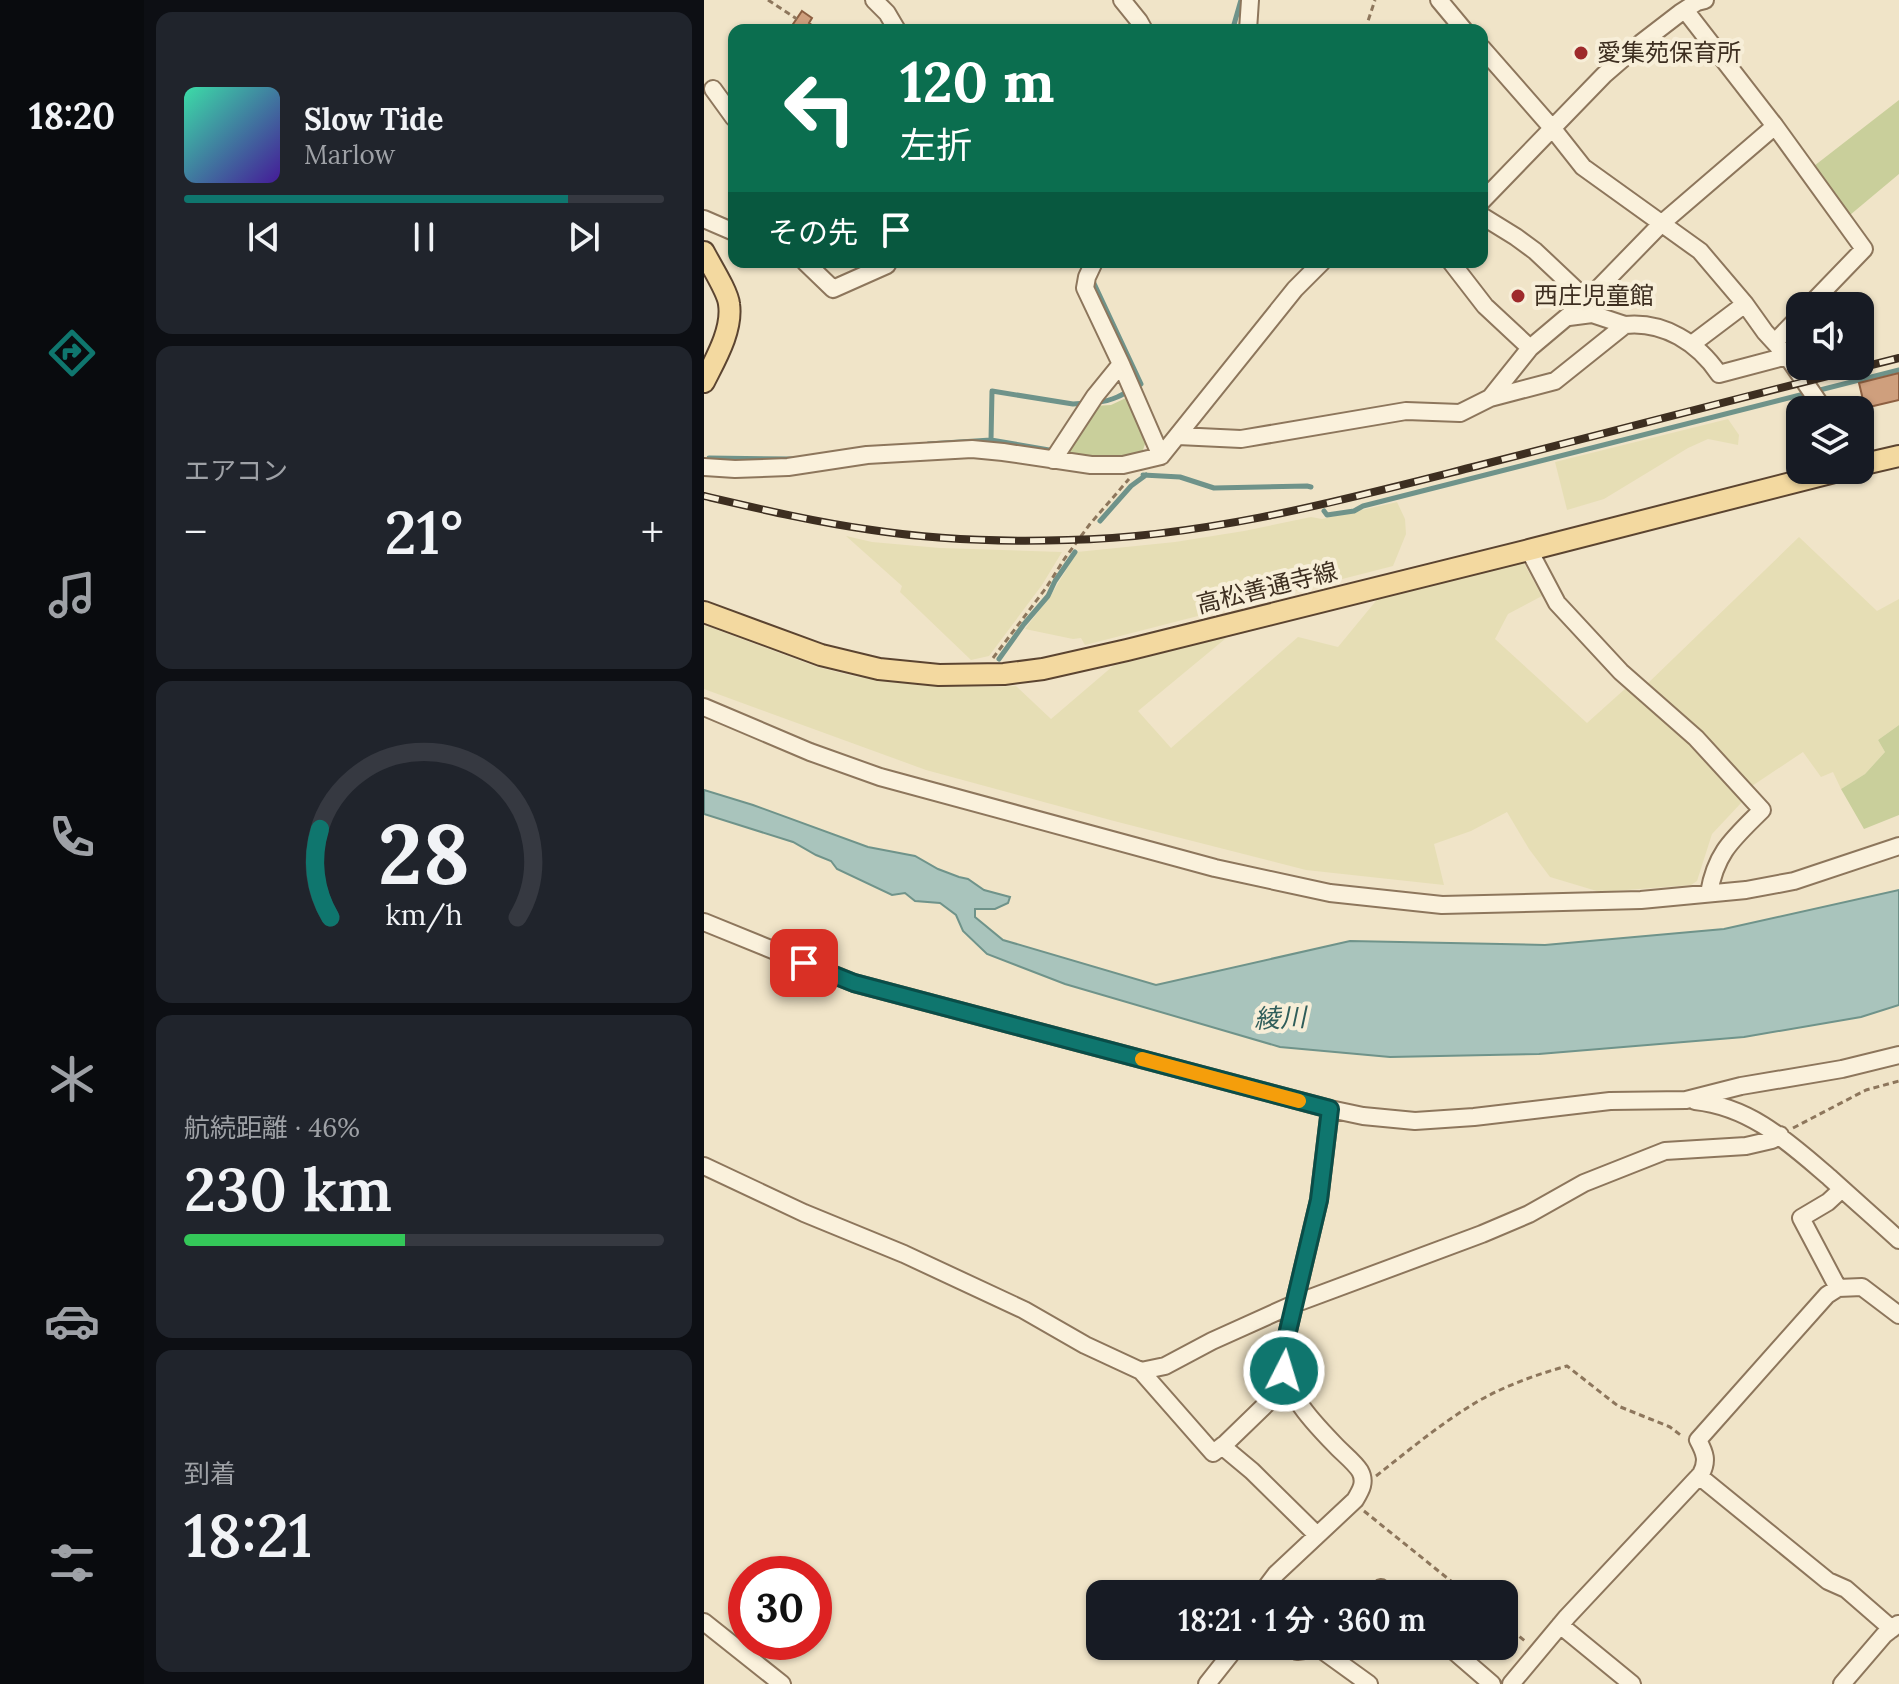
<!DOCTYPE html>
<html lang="ja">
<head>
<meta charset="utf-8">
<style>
  :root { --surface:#171b24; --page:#20242c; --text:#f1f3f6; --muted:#9ea1a6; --line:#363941; --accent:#0f766e }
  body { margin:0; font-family:Lora,"Noto Sans JP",serif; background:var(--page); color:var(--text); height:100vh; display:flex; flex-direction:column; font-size:30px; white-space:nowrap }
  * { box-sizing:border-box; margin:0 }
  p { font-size:26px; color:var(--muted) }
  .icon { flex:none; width:44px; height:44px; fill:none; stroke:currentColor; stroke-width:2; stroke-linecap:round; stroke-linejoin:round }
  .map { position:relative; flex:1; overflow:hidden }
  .sheet { display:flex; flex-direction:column; gap:12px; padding:12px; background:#0d0f14; width:560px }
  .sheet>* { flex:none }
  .top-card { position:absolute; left:24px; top:24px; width:760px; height:244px; border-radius:16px; box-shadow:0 2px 6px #0004; background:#0b6e4f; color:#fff; overflow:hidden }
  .controls { position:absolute; left:1082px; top:292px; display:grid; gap:16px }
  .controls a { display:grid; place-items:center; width:88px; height:88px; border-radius:16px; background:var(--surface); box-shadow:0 2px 6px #0004; font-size:40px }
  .speed { position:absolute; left:24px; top:1556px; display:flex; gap:16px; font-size:40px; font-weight:700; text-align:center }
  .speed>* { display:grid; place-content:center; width:104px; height:104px; border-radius:50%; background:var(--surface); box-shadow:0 2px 6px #0004; line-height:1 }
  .speed .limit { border:12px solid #d22; background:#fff; color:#111 }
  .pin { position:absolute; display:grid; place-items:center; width:68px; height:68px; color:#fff; margin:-34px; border-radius:16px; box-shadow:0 4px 12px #0006 }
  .me { position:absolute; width:88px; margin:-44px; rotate:5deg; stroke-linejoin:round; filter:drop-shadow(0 0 6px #0008) }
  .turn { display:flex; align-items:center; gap:28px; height:168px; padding:0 40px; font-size:36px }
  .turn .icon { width:104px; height:104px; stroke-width:2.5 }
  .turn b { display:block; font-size:56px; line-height:68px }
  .then { display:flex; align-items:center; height:76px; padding:0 40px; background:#0003; gap:16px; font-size:30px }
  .big { font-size:60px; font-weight:600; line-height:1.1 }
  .sheet .card { flex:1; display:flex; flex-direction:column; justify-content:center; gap:12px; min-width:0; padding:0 28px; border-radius:16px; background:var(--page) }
  .sheet .dial { align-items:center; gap:0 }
  .dial svg { height:208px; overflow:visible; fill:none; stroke:var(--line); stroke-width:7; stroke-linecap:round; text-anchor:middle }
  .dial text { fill:var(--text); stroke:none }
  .song { display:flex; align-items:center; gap:24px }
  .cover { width:96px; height:96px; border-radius:12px; background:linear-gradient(135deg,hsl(160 70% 55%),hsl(260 70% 35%)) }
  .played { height:8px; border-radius:4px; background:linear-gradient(90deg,var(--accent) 80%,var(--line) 80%) }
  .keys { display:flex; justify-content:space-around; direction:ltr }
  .heat { display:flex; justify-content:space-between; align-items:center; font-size:44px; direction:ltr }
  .charge { height:12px; border-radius:6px; background:linear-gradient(90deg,#34c759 46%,var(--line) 0) }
  .trip { position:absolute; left:382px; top:1580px; width:432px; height:80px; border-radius:16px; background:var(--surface); box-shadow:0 2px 6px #0004; font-weight:600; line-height:80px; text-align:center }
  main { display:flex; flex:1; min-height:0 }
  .tabs { display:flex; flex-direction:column; width:144px; justify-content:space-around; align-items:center; background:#090b0e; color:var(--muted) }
  .tabs .icon { width:56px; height:56px }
  .tabs .selected { color:var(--accent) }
  .tabs b { font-size:36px; color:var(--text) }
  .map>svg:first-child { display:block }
  .farmland { fill:#e6deb5 }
  .green { fill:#c9cf9b }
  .water { fill:#a9c4bc; stroke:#6f938a; stroke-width:2 }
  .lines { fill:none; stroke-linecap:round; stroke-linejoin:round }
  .stream { stroke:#6f938a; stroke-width:5 }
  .building { fill:#cf9f7d; stroke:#8d5f41; stroke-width:2 }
  .minor-casing { stroke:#8d765c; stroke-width:20 }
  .major-casing { stroke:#5b4430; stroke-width:24 }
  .path { stroke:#8d765c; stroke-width:3; stroke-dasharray:6 4; stroke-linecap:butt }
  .minor { stroke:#faf1dc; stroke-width:16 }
  .major { stroke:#f3d9a0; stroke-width:20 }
  .rail-casing { stroke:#3d2e20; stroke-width:8 }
  .rail { stroke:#f7eed8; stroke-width:5; stroke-dasharray:15; stroke-linecap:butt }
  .route-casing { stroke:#0a4d48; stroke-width:20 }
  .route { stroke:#0f766e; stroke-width:14 }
  .slow { stroke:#f59e0b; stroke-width:14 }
  .poi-dot { fill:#9e2a2b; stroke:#f7eed8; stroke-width:3 }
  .labels { text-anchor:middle; stroke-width:8; stroke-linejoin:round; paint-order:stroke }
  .poi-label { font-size:24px; fill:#3d2e20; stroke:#f7eed8; text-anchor:start }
  .street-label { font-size:24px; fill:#3d2e20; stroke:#f7eed8 }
  .water-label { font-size:26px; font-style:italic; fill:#2f5d5a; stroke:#f7eed8 }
</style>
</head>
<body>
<main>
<nav class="tabs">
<b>18:20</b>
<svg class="icon selected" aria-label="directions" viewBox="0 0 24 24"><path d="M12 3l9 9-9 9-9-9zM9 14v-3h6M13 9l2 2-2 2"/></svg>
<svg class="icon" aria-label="music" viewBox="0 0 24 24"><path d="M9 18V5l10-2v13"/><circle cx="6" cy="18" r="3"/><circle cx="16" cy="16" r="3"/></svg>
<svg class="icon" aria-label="phone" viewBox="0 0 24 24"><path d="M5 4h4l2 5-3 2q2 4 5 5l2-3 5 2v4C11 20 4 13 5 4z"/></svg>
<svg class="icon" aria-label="climate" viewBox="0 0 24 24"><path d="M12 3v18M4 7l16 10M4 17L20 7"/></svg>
<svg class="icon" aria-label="car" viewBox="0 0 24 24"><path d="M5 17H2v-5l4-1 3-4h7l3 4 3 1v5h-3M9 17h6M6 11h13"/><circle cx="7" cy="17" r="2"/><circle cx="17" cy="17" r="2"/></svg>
<svg class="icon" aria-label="filters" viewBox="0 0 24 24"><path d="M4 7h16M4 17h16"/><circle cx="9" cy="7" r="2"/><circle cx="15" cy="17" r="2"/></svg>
</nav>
<section class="sheet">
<div class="card">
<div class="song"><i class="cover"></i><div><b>Slow Tide</b><p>Marlow</p></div></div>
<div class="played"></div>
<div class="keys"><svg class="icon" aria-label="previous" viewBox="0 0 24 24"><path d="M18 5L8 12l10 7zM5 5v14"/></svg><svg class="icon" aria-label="pause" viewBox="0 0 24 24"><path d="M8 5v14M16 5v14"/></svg><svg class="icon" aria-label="next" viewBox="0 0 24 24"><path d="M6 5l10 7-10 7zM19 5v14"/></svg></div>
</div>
<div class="card"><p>エアコン</p>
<div class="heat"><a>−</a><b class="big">21°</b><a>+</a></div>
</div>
<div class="card dial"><svg viewBox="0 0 100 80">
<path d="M14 69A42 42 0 1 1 86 69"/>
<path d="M14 69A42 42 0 0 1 10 35" stroke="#0f766e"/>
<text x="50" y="56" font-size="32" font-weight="700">28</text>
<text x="50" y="72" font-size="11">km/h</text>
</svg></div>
<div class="card"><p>航続距離 · 46%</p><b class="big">230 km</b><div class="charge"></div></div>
<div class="card"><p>到着</p><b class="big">18:21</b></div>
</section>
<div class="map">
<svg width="1195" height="1684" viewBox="0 0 1195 1684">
  <rect width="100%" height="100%" fill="#f0e4c8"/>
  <path class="farmland" d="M1024 419 1035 435 1034 445 1004 439 984 448 900 499 863 510 851 462Z
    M693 502 701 519 702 534 689 566 381 645 377 638 369 639 321 629 347 595 373 552 471 542 540 531 607 517 618 519Z
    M142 536 168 542 236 548 358 552 338 585 285 656 267 660 196 592 198 586Z
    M1095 537 1173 611 1195 599V725L1174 740 1181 752 1161 774 1137 789 1129 772 1117 777 1099 752 1045 788 941 686Z
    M818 560 838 596 804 614 791 639 883 723 922 688 986 743 1038 802 1008 834 993 881 987 885 896 892 846 877 825 849 803 812 767 831 730 844 740 885 602 870 410 821 222 770 0 689V625L113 667 153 677 225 686 293 687 312 686 347 719 409 666 527 634 434 711 467 748 594 637 634 647 676 596Z"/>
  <path class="green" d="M1195 100V174L1146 215 1110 166Z
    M424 397 443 438 438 453 410 461H393L362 452 390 406 407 405Z
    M1195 725V815L1160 829 1137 789 1161 774 1181 752 1174 740Z"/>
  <path class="water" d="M0 790 49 805 164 847 211 856 234 869 255 877 264 879 280 890 306 897 304 903 291 909H271V917L299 940 452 985 646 941 841 945 1020 929 1195 890V1005L1157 1017 1040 1037 835 1054 686 1057 576 1047 361 984 283 954 259 931 252 915 236 903 211 901 201 893 188 895 133 869 127 861 112 855 89 842 0 814Z"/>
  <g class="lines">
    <path class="stream" d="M531 30 529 28 537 0
      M387 277 437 384C423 392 410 401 393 402
      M287 440 288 391 369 404 383 403
      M224 444 287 440 345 450
      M5 458 88 459
      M439 475 476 477 510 488 603 486 607 487
      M620 511 623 515 650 511 659 506 1195 370
      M396 521 427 486 442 475
      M295 659 320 624 344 596 351 581 371 552"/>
  </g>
  <path class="building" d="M98 11 108 18 105 23 115 30H85Z
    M1195 373V400L1161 408 1155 383Z"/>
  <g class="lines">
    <defs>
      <path id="minor" d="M170 0 183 13 193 30
        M418 0 435 21 440 30
        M735 0 760 30
        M981 10 1071 126 1160 249 1105 306
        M544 30 546 0
        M778 48 849 129 879 167 996 251 1041 304 1061 332 1083 356 1120 410
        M9 89 30 118
        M778 201 900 75 937 43 976 13 993 2 1001 0
        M778 216 812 237 831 251 883 300
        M0 219 30 232
        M101 262 129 289 183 265 181 262
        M747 262 781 306 826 348
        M865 317 888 314 921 325
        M1071 342 1096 316
        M988 344 1041 304
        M417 364 457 456
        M786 398 851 381 921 325C960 321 994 343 1015 374L1083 356
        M474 436 537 439 702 411 756 413 786 398 826 348 883 300 957 224 1071 126
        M349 460 391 396 417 364 381 288 383 277 390 262
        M0 467 31 469 84 467 163 455 268 449 299 452 387 465H419L457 456 591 289 618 262
        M825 550 853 603 917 672 992 738 1058 810C1029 839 1012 852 1005 893
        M0 707 106 752 176 777 511 868 626 893 738 905 937 900 1042 890 1090 881 1195 846
        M0 922 150 983 626 1109 659 1116 711 1121 770 1117 906 1101 982 1100 1037 1086 1138 1069 1195 1055
        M991 1101C1047 1107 1084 1142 1125 1177 1148 1198 1172 1219 1195 1240
        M0 1166 100 1213 200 1254 320 1310 381 1345 437 1371 509 1453 521 1444 584 1383
        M1134 1288 1097 1218 1124 1202 1138 1189
        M437 1371 461 1366 508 1341 590 1304 778 1234 825 1214 880 1183 961 1151 1042 1146 1068 1140 1076 1135
        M518 1446 548 1471 613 1535
        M995 1476 1124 1581 1142 1589 1188 1629
        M677 1588 684 1594
        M557 1594 572 1574 651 1500C657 1490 662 1482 656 1471 651 1463 641 1455 634 1448 604 1417 582 1396 579 1352L615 1200 626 1109
        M0 1622 78 1684
        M856 1625 928 1684
        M587 1646 593 1651 615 1648 665 1684
        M744 1646 788 1684
        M503 1684 533 1646
        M807 1684 863 1617 997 1474C1004 1461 1001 1453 994 1440L1123 1295 1134 1288 1158 1287 1195 1315
        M1138 1684 1180 1635 1194 1624"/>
      <path id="major" d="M0 252C6 264 24 292 25 304 29 330 11 360 0 382
        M1156 465 1195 456
        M0 612 117 655 175 669 235 675 300 674 339 669 423 650 825 550 1138 470"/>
    </defs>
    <use href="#minor" class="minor-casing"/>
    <use href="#major" class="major-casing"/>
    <path class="path" d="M64 0 93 19
      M663 30V24L671 0
      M289 658 342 588 361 558 386 524 425 479
      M1089 1128 1162 1090 1195 1081
      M672 1476C704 1451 736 1424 771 1403 800 1386 831 1375 863 1366L914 1406 966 1427 979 1437
      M660 1511 763 1594
      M800 1624 821 1641"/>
    <use href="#minor" class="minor"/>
    <use href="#major" class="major"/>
    <defs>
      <path id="rail" d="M0 496C56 509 111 522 168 530 233 540 299 542 364 540 503 537 639 500 773 466 914 430 1054 393 1195 358"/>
    </defs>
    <use href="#rail" class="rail-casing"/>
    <use href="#rail" class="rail"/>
  </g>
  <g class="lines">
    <defs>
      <path id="route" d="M100 963 150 983 626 1109 615 1200 579 1352 580 1371"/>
    </defs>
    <use href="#route" class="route-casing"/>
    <use href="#route" class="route"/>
    <path class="slow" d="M438 1059 595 1101"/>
  </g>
  <g class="poi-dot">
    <circle cx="877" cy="53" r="8"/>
    <circle cx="814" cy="296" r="8"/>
  </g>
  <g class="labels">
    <g class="poi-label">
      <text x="893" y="61">愛集苑保育所</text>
      <text x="830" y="304">西庄児童館</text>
    </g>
    <g class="street-label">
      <text transform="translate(563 588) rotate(-14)" y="8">高松善通寺線</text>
    </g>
    <g class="water-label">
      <text transform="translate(576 1018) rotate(-2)" y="9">綾川</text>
    </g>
  </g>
</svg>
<div class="controls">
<a><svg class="icon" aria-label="sound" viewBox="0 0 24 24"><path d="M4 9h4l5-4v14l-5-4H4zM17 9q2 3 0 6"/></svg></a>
<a><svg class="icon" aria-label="layers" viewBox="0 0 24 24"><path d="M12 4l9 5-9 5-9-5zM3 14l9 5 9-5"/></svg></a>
</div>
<div class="speed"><div class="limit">30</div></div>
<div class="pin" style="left:100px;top:963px;background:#d93025"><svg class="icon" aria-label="arrive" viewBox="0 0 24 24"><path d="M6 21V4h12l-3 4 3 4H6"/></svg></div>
<svg class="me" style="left:580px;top:1371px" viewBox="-20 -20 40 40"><circle r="17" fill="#0f766e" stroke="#fff" stroke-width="3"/><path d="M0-11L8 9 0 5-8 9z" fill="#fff"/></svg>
<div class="trip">18:21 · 1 分 · 360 m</div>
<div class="top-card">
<div class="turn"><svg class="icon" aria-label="left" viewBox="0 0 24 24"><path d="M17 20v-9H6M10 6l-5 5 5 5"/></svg><div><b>120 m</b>左折</div></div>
<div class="then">その先<svg class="icon" aria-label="arrive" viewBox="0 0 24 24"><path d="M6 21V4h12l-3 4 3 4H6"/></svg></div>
</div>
</div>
</main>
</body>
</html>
